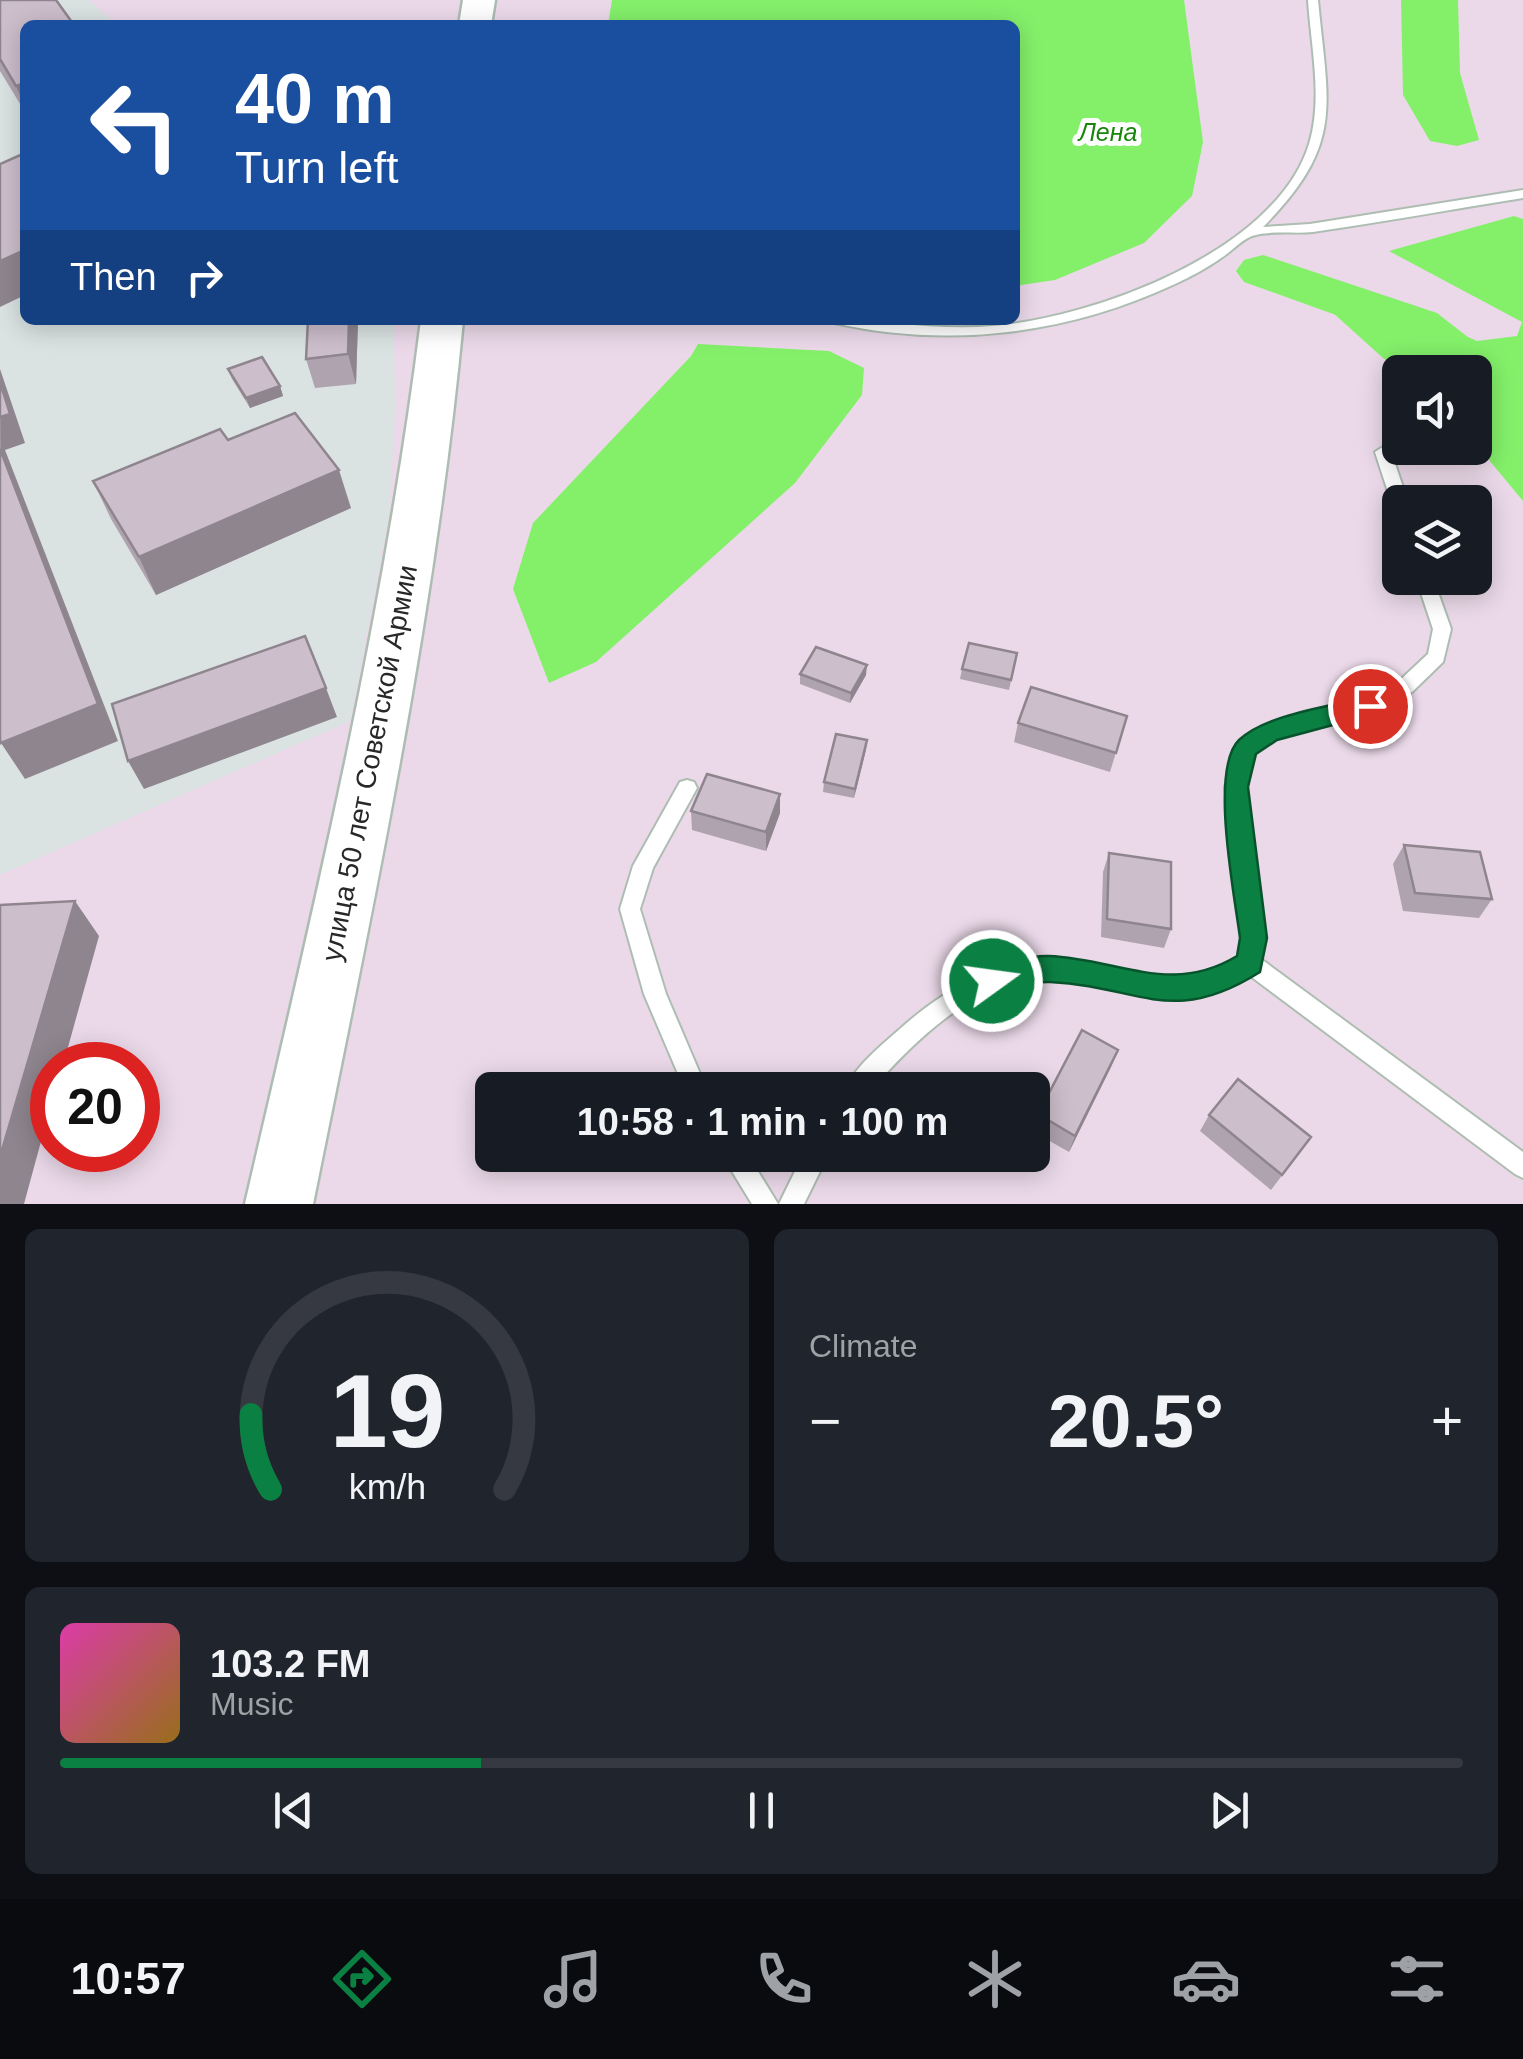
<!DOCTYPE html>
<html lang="en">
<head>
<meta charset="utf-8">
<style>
  :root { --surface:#171b24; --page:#20242c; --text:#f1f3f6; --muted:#9ea1a6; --line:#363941; --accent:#0b8043 }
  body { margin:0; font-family:Arial,sans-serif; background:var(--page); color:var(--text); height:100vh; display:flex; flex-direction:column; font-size:38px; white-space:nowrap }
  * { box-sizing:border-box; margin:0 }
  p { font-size:32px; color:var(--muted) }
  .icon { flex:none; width:55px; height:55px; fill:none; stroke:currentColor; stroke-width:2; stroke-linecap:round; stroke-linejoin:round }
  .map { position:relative; height:1204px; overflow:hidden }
  .drawer { display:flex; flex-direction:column; gap:25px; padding:25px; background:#0d0f14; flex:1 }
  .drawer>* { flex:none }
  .top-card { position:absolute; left:20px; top:20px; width:1000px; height:305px; border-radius:15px; box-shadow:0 5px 25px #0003; background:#1a4fa0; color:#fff; overflow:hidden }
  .controls { position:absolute; left:1382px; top:355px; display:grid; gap:20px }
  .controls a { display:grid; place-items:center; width:110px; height:110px; border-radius:15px; background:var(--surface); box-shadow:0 5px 25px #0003; font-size:50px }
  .speed { position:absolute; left:30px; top:1042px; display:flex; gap:20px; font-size:50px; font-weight:700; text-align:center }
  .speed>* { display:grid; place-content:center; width:130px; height:130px; border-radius:50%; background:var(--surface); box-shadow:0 5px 25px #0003; line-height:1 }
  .speed .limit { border:15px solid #d22; background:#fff; color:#111 }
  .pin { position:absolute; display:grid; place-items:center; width:85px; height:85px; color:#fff; margin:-42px; border:5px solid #fff; border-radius:50%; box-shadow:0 2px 10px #0007 }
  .me { position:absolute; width:110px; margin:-55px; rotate:76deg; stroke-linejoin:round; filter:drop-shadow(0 0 8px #0008) }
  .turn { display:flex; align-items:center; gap:35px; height:210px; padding:0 50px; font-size:45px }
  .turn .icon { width:130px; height:130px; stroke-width:2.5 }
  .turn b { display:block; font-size:70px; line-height:85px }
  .then { display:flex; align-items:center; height:95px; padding:0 50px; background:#0003; gap:20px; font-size:38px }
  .big { font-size:75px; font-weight:800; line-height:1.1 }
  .drawer .widget { flex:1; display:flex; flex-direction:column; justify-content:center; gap:15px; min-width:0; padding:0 35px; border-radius:15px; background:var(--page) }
  .drawer .dial { align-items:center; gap:0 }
  .dial svg { height:260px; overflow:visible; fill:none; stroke:var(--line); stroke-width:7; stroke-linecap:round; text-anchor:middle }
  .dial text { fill:var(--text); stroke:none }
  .song { display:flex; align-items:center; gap:30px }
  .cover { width:120px; height:120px; border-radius:15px; background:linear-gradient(135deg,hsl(320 70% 55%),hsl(40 70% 35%)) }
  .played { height:10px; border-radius:5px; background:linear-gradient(90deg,var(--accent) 30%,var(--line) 30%) }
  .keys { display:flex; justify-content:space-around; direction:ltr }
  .heat { display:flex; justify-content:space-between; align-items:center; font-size:55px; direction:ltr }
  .drawer .tiles { flex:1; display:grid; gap:25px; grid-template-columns:1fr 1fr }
  .widget:last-child { grid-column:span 2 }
  .trip { position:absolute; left:475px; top:1072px; width:575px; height:100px; border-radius:15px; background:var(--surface); box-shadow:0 5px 25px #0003; font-weight:800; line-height:100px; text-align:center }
  .dock { display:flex; height:160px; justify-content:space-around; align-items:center; background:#090b0e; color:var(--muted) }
  .dock .icon { width:70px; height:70px }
  .dock .selected { color:var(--accent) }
  .dock b { font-size:45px; color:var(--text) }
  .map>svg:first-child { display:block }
  .industrial { fill:#dae3e2 }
  .water { fill:#84f06a }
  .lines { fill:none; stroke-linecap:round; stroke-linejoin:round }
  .river { fill:#84f06a; fill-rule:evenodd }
  .service-casing { stroke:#aebdb2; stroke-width:4 }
  .secondary-casing { stroke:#aebdb2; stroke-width:5 }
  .service { fill:#fff; fill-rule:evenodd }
  .secondary { fill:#fff; fill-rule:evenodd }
  .wall { fill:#afa3af }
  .shaded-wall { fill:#8f858e }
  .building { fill:#ccbecb; stroke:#8f858e; stroke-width:2.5 }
  .route { fill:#0b8043; stroke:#07532c; stroke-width:2.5 }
  .labels { text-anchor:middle; stroke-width:10; stroke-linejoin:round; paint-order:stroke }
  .far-water-label { font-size:25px; font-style:italic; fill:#1a850c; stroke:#fff }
  .street-label { font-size:28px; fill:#282828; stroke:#fff }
</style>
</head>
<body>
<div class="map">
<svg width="1523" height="1204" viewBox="0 0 1523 1204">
  <rect width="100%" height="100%" fill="#ebd9e9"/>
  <path class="industrial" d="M0 0H89L116 25H25V320H394L395 410 389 515 350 721 0 875Z"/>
  <path class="water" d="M612 0H1184L1203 142 1192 196 1144 243 1055 280 1015 286V25H608Z
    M1401 0H1458L1460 73 1479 140 1457 146 1430 141 1403 95Z
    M1514 216 1523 219V501L1475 443V372H1405L1383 358 1301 284 1324 276 1477 341 1517 336 1522 322 1389 251Z
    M698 344 829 351 864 368 862 395 795 483 596 662 549 683 513 589 533 523 691 356Z"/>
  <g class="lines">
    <path class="river" d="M1263 255 1437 313 1523 380V429L1502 424 1475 401V372H1440L1397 337 1244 282 1236 271 1244 260Z"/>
    <defs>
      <path id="service" d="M1308 0H1318C1328 107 1345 144 1263 227L1310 224 1523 190V198C1453 209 1383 222 1313 232 1294 234 1270 230 1252 236 1241 240 1231 252 1221 258 1207 268 1190 277 1175 284 1068 334 950 349 834 323L832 320C885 320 938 331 992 326 1093 318 1276 252 1309 144 1323 99 1311 47 1308 0Z
        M1383 447 1391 452 1408 502H1400V510L1392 504 1375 452Z
        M1416 578H1433L1451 629 1443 662 1412 692 1377 711 1276 738 1253 753 1245 787 1264 938 1261 959 1523 1152V1178L1515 1174 1249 975C1172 1017 1133 983 1055 978 981 974 916 1039 871 1090H845C855 1066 882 1045 901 1028 941 992 998 958 1053 959 1128 960 1163 999 1240 957L1242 938 1225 787 1235 749 1238 744 1263 727 1365 700 1398 682 1428 654 1433 629Z
        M687 780 694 782 697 788 653 868 640 909 666 994 707 1090H685L644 994 620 909 633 866 680 782Z
        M722 1155H748L778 1204H752Z
        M803 1155H828L804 1204H779Z"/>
      <path id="secondary" d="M463 0H495L491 25H459Z
        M421 320H463C435 619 372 910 313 1204H245C313 911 384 619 421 320Z"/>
    </defs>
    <use href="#service" class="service-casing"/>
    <use href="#secondary" class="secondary-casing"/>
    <use href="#service" class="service"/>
    <use href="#secondary" class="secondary"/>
  </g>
  <path class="wall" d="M0 0 25 25V112L0 71Z
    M358 320 356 384 315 388 306 359Z
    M228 369 280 386 283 396 250 408 232 379Z
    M228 440 351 508 156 595 111 519 93 481Z
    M1017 653 1009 690 960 679 962 669Z
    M800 674 866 675 850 703 800 684Z
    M1127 716 1110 772 1014 742 1018 723Z
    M867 740 854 798 823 792 824 782Z
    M780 794V813L766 851 692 830 691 811Z
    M1404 845 1492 899 1479 918 1403 911 1393 864Z
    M1109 853 1171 929 1164 948 1101 937 1103 872Z
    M1118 1050 1069 1152 1032 1131 1038 1114Z
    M1209 1115 1311 1137 1271 1190 1200 1131Z"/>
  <path class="shaded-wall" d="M25 83V107L16 86Z
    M25 250V295L0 307V261Z
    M349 320H358L356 384 348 354Z
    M0 369 25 443 5 450 118 741 25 779 1 743Z
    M280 386 283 396 250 408 246 398Z
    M339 470 351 508 156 595 139 557Z
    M867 665 866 675 850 703 851 693Z
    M326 688 337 717 144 789 128 761Z
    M867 740 866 750 854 798 855 789Z
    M780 794V813L766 851V832Z
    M75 901 99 936 63 1065H52V1101L24 1204H0V1157Z
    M1118 1050 1111 1067 1069 1152 1075 1136Z"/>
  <path class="building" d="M0 0H56L74 25H25V83L16 86 0 59Z
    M25 153V250L0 261V164Z
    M308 320H349L348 354 306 359Z
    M262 357 280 386 246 398 228 369Z
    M0 382 10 414 0 417Z
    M295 413 339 470 139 557 93 481 220 429 228 440Z
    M0 449 98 704 1 743 0 739Z
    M305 636 326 688 128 761 112 704Z
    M969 643 1017 653 1011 680 962 669Z
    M816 647 867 665 851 693 800 674Z
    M1031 687 1127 716 1116 753 1018 723Z
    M836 734 867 740 855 789 824 782Z
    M707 774 780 794 766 832 691 811Z
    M1404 845 1480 852 1492 899 1415 893Z
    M1109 853 1171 862V929L1107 919Z
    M75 901 0 1157V905Z
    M1082 1030 1118 1050 1075 1136 1038 1114Z
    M1238 1079 1311 1137 1282 1175 1209 1115Z"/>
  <path class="route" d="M1370 696 1378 699 1382 706 1378 713 1277 740 1256 754 1248 787 1267 938 1260 972C1171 1028 1140 986 1050 982 1027 980 1004 999 982 990L977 981 982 972C1001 965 1029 955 1049 956 1119 959 1171 996 1237 956L1240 938C1235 897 1209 769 1239 740 1266 714 1333 706 1370 696Z"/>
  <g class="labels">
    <g class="far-water-label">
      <text x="1108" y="141">Лена</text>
    </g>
    <g class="street-label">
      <text transform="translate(369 763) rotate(-79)" y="10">улица 50 лет Советской Армии</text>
    </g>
  </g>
</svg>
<div class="controls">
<a><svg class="icon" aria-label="sound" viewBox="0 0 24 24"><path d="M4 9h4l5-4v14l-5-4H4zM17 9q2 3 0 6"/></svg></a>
<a><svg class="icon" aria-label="layers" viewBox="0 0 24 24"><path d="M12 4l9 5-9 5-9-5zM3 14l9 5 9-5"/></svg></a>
</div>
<div class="speed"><div class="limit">20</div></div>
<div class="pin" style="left:1370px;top:706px;background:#d93025"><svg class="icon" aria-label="arrive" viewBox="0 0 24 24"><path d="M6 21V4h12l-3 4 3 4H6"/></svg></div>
<svg class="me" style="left:992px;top:981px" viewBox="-20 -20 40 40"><circle r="17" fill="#0b8043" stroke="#fff" stroke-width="3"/><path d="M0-11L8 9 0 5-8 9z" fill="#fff"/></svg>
<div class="trip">10:58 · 1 min · 100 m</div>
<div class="top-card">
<div class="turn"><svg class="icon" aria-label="left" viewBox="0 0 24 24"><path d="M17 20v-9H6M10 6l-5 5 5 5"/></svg><div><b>40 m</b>Turn left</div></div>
<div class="then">Then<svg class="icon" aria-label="right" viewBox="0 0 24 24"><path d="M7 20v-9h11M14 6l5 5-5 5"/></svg></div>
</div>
</div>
<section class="drawer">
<div class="tiles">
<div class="widget dial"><svg viewBox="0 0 100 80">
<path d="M14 69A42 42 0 1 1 86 69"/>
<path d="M14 69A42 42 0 0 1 8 46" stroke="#0b8043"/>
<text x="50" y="56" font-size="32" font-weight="700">19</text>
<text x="50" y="72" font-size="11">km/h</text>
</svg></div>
<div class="widget"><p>Climate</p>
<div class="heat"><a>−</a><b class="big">20.5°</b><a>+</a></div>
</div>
<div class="widget">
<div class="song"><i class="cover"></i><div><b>103.2 FM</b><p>Music</p></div></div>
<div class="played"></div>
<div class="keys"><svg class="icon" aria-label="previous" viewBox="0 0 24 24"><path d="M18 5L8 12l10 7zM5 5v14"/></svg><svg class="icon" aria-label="pause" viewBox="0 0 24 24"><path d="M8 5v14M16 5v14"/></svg><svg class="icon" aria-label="next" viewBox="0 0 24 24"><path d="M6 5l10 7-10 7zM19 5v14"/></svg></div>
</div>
</div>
</section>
<nav class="dock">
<b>10:57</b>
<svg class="icon selected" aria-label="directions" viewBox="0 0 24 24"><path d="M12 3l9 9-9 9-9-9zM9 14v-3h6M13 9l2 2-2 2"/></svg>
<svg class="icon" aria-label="music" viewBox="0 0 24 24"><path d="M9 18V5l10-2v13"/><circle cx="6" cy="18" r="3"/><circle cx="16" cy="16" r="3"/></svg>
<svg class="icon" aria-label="phone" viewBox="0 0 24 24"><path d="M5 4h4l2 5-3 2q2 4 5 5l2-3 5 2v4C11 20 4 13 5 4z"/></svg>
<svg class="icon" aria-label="climate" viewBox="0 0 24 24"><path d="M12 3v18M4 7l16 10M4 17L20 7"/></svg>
<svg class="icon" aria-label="car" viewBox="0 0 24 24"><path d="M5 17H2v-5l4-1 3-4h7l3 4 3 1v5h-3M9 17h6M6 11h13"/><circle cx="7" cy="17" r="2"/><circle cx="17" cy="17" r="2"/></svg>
<svg class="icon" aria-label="filters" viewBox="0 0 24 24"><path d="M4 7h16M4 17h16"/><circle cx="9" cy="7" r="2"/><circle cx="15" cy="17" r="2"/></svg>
</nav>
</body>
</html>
